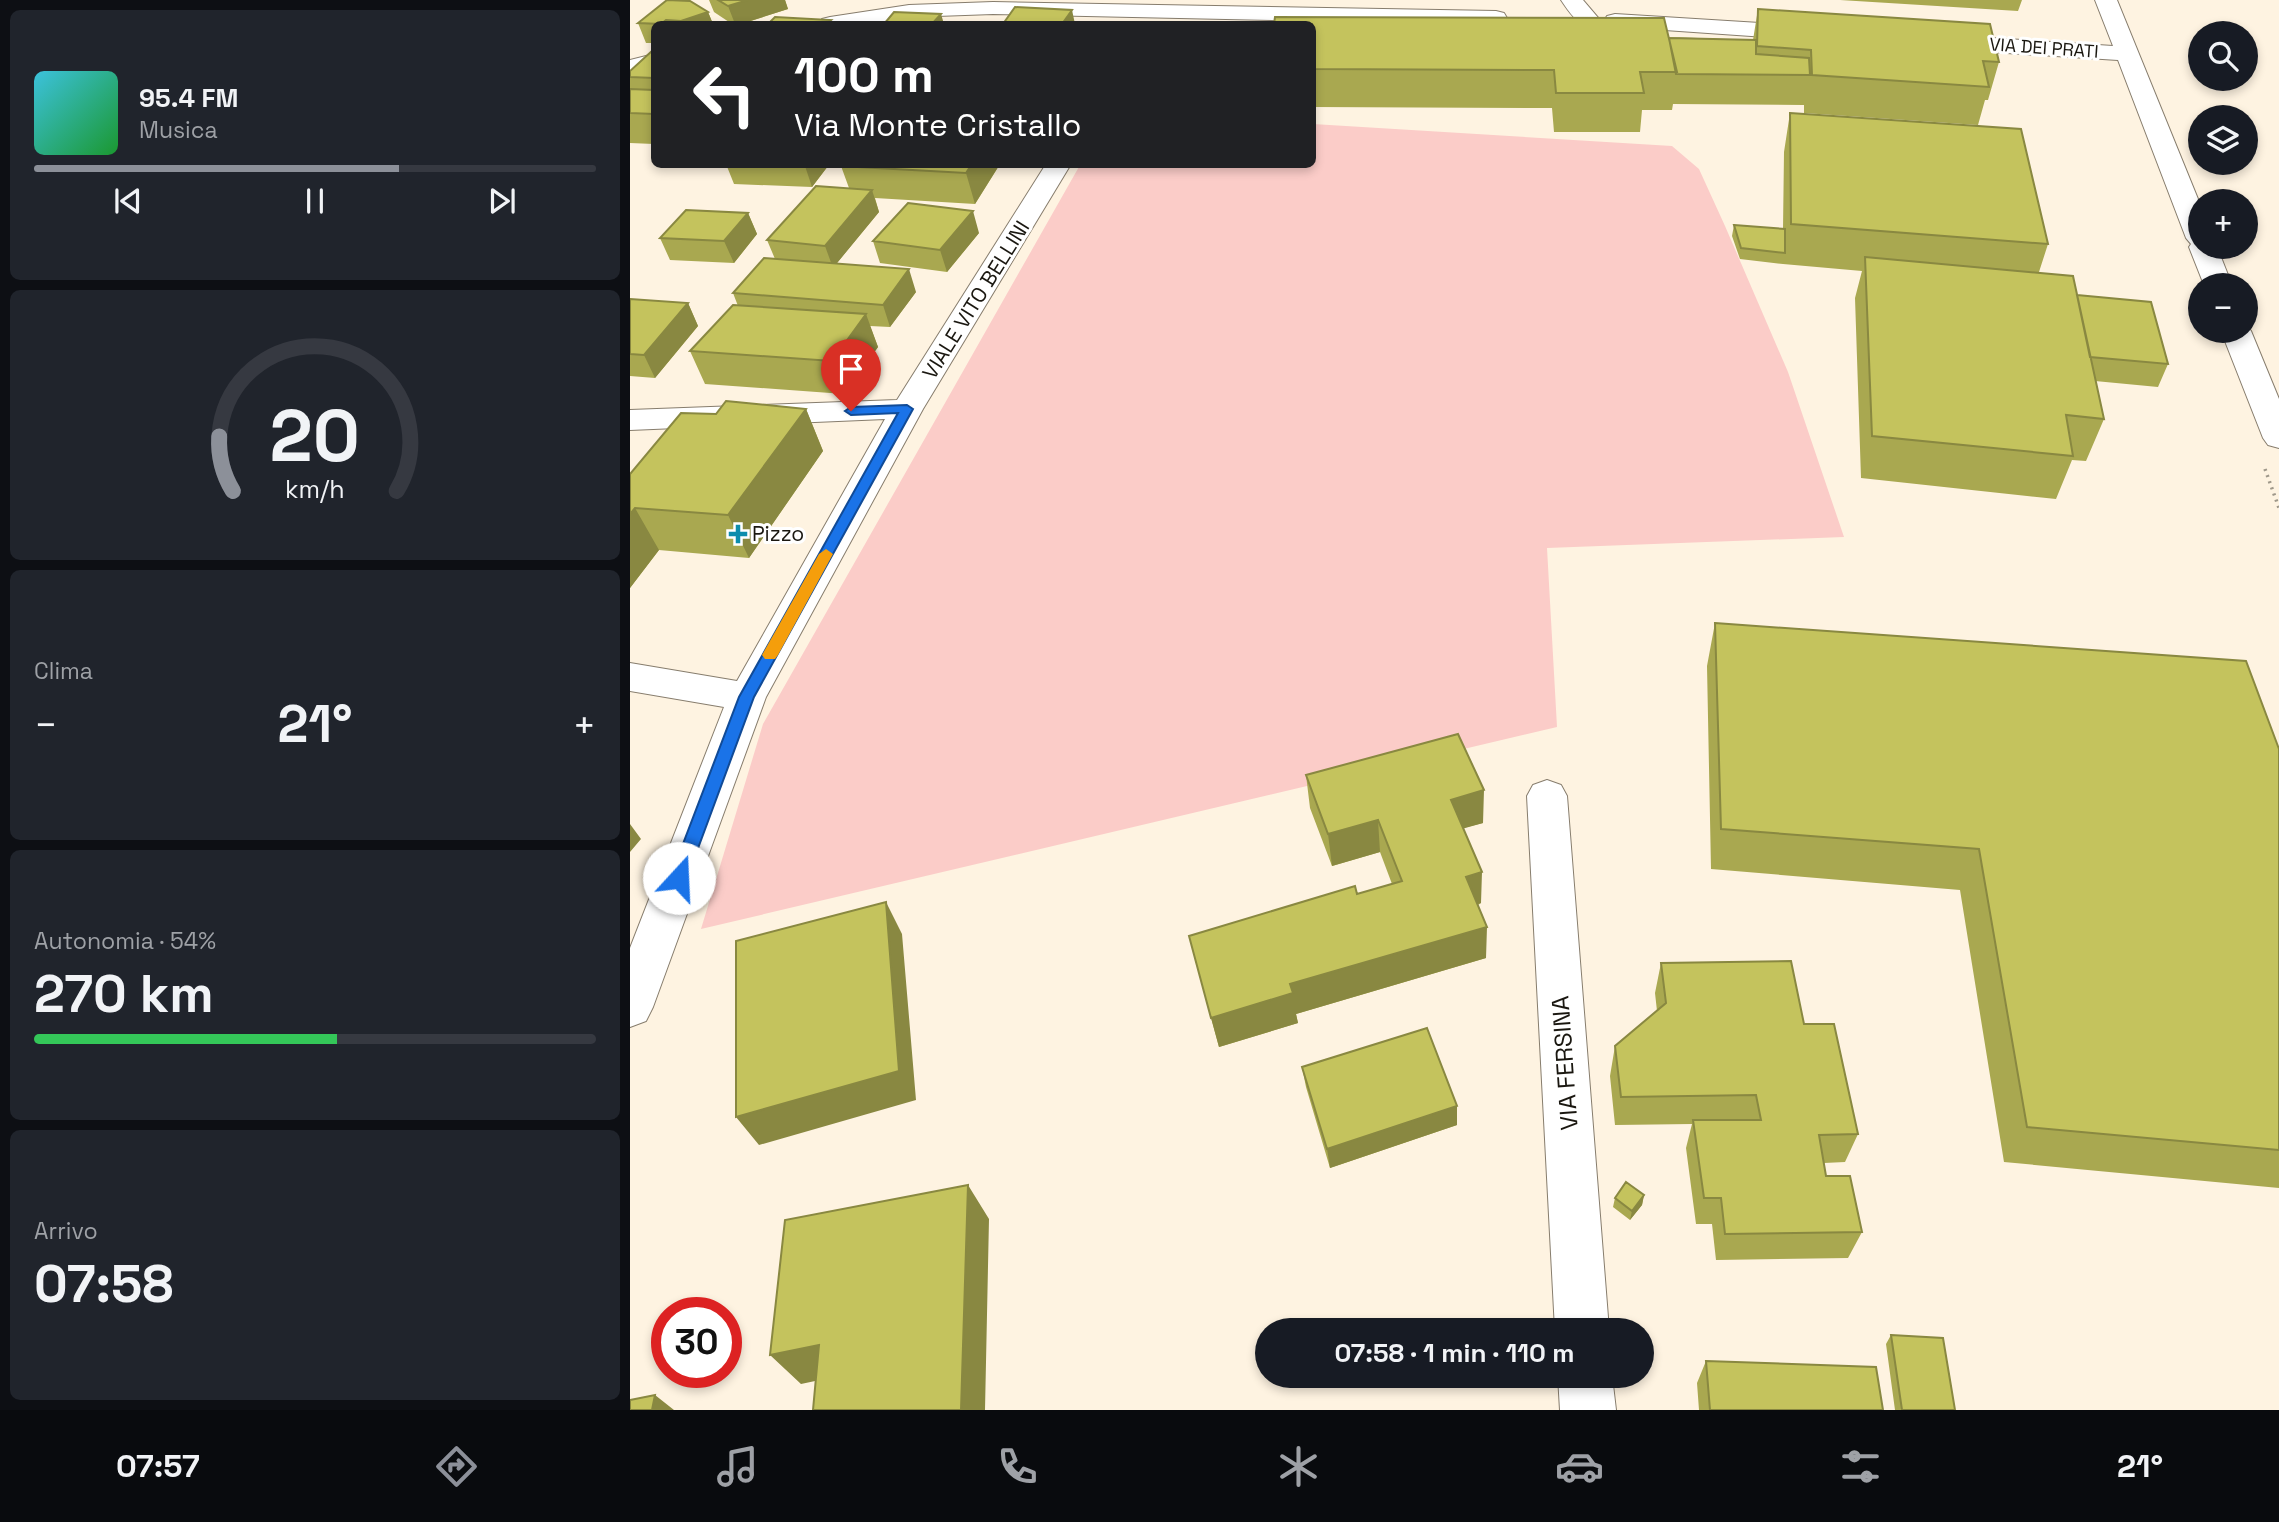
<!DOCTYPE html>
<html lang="it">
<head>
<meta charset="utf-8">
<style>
  :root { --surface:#171b24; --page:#20242c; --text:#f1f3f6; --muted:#9ea1a6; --line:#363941; --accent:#8c9099 }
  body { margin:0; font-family:"Space Grotesk",sans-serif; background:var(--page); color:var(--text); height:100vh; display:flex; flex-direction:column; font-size:26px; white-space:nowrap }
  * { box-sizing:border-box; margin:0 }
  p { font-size:23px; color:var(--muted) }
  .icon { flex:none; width:38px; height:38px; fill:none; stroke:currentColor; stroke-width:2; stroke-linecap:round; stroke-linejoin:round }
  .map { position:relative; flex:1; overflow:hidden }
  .side { display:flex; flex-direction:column; gap:10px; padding:10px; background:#0d0f14; width:630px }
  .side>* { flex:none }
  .top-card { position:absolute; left:21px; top:21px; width:665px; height:147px; border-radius:10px; box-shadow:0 4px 10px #0003; background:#202124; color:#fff; overflow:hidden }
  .controls { position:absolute; left:1558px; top:21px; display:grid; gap:14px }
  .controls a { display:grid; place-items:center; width:70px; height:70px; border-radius:50%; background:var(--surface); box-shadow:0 4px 10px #0003; font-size:35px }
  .speed { position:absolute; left:21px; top:1297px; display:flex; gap:14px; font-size:35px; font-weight:700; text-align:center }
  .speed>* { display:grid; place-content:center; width:91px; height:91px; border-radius:50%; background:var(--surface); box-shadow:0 4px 10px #0003; line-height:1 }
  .speed .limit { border:10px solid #d22; background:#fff; color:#111 }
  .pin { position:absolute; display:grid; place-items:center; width:60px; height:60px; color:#fff; margin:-72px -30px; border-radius:50% 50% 50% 0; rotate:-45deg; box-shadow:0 0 7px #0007 }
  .pin .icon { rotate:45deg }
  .me { position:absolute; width:77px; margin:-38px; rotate:20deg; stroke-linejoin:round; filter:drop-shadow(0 0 5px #0008) }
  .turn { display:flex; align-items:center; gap:24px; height:147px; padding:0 28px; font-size:32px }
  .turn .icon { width:91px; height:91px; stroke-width:2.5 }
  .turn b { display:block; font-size:49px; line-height:60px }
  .big { font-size:52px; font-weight:600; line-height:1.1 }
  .side .widget { flex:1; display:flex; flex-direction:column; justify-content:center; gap:10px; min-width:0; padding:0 24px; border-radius:10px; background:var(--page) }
  .side .dial { align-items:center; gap:0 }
  .dial svg { height:182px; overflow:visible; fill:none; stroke:var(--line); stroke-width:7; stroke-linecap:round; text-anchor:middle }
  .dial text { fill:var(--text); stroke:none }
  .song { display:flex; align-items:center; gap:21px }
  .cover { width:84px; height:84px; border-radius:10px; background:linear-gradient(135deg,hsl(190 70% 55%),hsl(130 70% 35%)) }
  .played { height:7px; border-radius:4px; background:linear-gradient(90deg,var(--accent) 65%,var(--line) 65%) }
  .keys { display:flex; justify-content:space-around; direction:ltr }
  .heat { display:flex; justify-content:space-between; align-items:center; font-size:38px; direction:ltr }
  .charge { height:10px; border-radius:5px; background:linear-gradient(90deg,#34c759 54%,var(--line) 0) }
  .trip { position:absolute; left:625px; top:1318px; width:399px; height:70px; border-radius:35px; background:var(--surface); box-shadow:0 4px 10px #0003; font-weight:600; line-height:70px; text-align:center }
  .menu { display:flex; height:112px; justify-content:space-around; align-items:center; background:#090b0e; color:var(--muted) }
  .menu .icon { width:49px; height:49px }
  .menu .selected { color:var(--accent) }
  .menu b { font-size:32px; color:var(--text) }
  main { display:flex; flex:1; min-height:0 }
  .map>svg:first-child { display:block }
  .green { fill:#fbccc8 }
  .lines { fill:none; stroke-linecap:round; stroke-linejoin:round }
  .minor-casing { stroke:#877d6d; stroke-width:2 }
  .path { stroke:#9f988a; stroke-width:3.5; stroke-dasharray:2 4.5; stroke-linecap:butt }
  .minor { fill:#fff; fill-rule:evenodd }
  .wall { fill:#a9a850 }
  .shaded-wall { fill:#898841 }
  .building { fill:#c4c35d; stroke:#898841; stroke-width:2 }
  .route { fill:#1a73e8; stroke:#114b97; stroke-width:2 }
  .slow { fill:#f59e0b }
  .poi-dot { fill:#0d8dad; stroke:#fff; stroke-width:2.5 }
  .labels { text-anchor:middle; stroke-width:6; stroke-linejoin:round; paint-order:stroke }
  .far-street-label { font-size:18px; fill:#1a1710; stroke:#fff }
  .street-label { font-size:21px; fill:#1a1710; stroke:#fff }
  .poi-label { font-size:21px; fill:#1a1710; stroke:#fff; text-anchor:start }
  .near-street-label { font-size:24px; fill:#1a1710; stroke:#fff }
</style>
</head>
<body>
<main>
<section class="side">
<div class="widget">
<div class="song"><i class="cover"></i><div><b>95.4 FM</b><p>Musica</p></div></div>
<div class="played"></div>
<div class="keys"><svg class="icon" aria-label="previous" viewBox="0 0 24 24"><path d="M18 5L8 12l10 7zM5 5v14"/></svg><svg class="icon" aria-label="pause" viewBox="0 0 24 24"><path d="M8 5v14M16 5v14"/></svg><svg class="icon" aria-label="next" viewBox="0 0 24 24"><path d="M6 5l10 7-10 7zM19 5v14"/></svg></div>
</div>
<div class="widget dial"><svg viewBox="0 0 100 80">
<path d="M14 69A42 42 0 1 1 86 69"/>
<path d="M14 69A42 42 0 0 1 8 45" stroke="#8c9099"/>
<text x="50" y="56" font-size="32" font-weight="700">20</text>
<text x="50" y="72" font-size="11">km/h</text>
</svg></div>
<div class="widget"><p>Clima</p>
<div class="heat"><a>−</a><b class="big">21°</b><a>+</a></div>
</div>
<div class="widget"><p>Autonomia · 54%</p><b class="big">270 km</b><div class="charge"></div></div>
<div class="widget"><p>Arrivo</p><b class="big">07:58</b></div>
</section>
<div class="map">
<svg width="1649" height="1410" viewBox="0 0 1649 1410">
  <rect width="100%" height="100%" fill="#fef3e1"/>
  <path class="green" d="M683 124 1042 146 1069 169 1095 226 1158 372 1214 537 917 548 927 727 71 929 133 724 450 165 682 164Z"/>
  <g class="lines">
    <defs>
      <path id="minor" d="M931 0H953L970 20 967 25C949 29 940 13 931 0Z
        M1465 0H1487L1570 204V247H1587L1602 285H1574L1559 247 1561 244 1556 238 1488 60 1314 49 1306 47 1303 42 1306 37 1314 35 1483 46Z
        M363 2 866 11 874 13 877 18 874 23 866 25 363 14 279 17 237 24H189L192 19 200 17 279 5Z
        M985 14 1177 26 1185 28 1188 33 1185 38 1177 40 977 26 974 21 977 16Z
        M24 54V68L0 74V60Z
        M416 164H441L293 409 136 697 23 1007 16 1021 0 1027V948L94 707 0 691V663L107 681 255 419 0 430V410L267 400Z
        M1615 324 1621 331 1649 399V448L1638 445 1633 438 1591 331H1615Z
        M917 780 931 785 937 796 979 1330H925L897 796 903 785Z
        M928 1376H982L986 1410H930Z"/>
    </defs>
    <use href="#minor" class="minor-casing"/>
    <path class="path" d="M1635 469 1649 508"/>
    <use href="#minor" class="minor"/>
  </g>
  <path class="wall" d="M79 0H155L158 9 111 24H102L84 12Z
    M1210 0H1392L1388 11Z
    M1128 9 1369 62 1358 100H1355L1348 125 1174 113V105L1043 104 1042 110H1012L1010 132H924L922 108 682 107V24L1123 40Z
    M78 12 83 24H24V43H16L8 23Z
    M24 50V144L0 143V71Z
    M1160 113 1418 244 1409 272 1447 295 1538 364 1528 387 1465 381 1474 419 1456 461 1442 460 1426 499 1231 478 1225 298 1232 271 1153 264 1110 259 1102 236 1104 225 1153 229 1154 152Z
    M96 164H197L198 166 182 187 104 184Z
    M212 164H370L345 204 245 198 249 212 206 264 286 292 260 327 240 326 248 347 214 394 75 384 60 351 108 306 103 293 145 259 137 240 219 188 211 166Z
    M118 213 127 234 104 263 40 260 30 238Z
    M349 233 317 272 250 263 243 241Z
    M0 299 58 303 68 326 25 378 0 376Z
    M176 409 193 451 119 558 29 550 0 588V474L86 414Z
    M1085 623 1649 749V1188L1374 1162 1330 890 1081 869 1077 666Z
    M676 775 853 823 833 828 851 903 848 905 856 958 666 1014 668 1023 589 1047 559 936 727 894 762 884 750 852 702 866 680 808Z
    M1031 963 1174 1024 1228 1134 1215 1162 1194 1163 1196 1176 1232 1232 1218 1258 1086 1260 1082 1224H1066L1056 1148 1062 1124 985 1125 980 1076 985 1046 1027 1011 1025 993Z
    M672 1067 827 1125 700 1168 676 1087Z
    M1014 1195 1012 1205 1000 1220 983 1207 985 1198Z
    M1261 1335 1325 1410H1265L1256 1344Z
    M1076 1361 1253 1410H1069L1067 1383Z"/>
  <path class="shaded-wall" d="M118 0H155L158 9 111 24H105L98 6Z
    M442 10 445 24H432Z
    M78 12 83 24H52L51 21Z
    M311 14 314 24H302Z
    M176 164H197L198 166 182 187 175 166Z
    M342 164H370L345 204 336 173Z
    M242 190 249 212 203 268 195 246Z
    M343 211 349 233 317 272 310 250Z
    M118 213 127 234 104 263 94 241Z
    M279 269 286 292 260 327 253 305Z
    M58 303 68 326 25 378 14 355Z
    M236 314 248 347 214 394 202 361Z
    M176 409 193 451 119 558 98 515Z
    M5 508 29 550 0 588V514Z
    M854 790 853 823 821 832V800Z
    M748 820 750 852 702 866 698 834Z
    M0 824 11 839 0 852Z
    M852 872 851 903 835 908 836 877Z
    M256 902 272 934 286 1100 129 1145 106 1117Z
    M857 927 856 958 666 1014 668 1023 589 1047 581 1018 660 984Z
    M827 1106V1125L700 1168 697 1149Z
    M338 1185 359 1219 355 1410H331Z
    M1014 1195 1012 1205 1000 1220 1002 1211Z
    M189 1345 218 1374 171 1384 140 1355Z
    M25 1395 44 1410H22Z"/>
  <path class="building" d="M37 0 60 1 78 12 51 21 36 20 31 24 8 23Z
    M88 0H118L98 6Z
    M385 7 442 10 432 24H373Z
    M1128 9 1360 24 1369 62 1353 61 1359 87 1182 75 1181 50 1127 46Z
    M264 12 311 14 302 24H254Z
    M145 17 201 20 196 24H138Z
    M645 17 1034 18 1047 72H1010L1014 93H926L924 70 682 69V24H644Z
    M1039 38 1126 40V54L1179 58 1180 75 1046 74Z
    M23 50H24V78L0 77V71Z
    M0 89 24 90V114L0 113Z
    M1160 113 1391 129 1418 244 1161 224Z
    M147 164H176L175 166Z
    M212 164H342L336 173 211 166Z
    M186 186 242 190 195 246 137 240Z
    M278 203 343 211 310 250 243 241Z
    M56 210 118 213 94 241 30 238Z
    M1104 225 1155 229V253L1111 248Z
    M1235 257 1443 276 1474 419 1436 415 1443 456 1242 436Z
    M134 258 279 269 253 305 103 293Z
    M1447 295 1521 302 1538 364 1460 357Z
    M0 299 58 303 14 355 0 354Z
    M103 305 236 314 202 361 60 351Z
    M96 401 176 409 98 515 5 508 0 514V474L51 413 86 414Z
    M1085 623 1616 661 1649 749V1150L1397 1127 1349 849 1091 829Z
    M828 734 854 790 821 800 852 872 836 877 857 927 660 984 663 993 581 1018 559 936 725 886 727 894 772 881 748 820 698 834 676 775Z
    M256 902 269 1071 106 1117V941Z
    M1161 961 1174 1024H1204L1228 1134 1189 1135 1196 1176H1220L1232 1232 1095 1234 1091 1198H1074L1063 1120H1131L1126 1095 991 1097 985 1046 1036 1003 1031 963Z
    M797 1028 827 1106 697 1149 672 1067Z
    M996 1182 1014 1195 1002 1211 985 1198Z
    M338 1185 331 1410H183L189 1345 140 1355 155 1220Z
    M1261 1335 1313 1338 1325 1410H1272Z
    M1076 1361 1246 1367 1253 1410H1080Z
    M25 1395 22 1410H0V1400Z"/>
  <path class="route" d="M277 405 283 409 124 697 57 878 55 883 49 885 42 883 40 878 109 697 268 413 221 415 215 411 221 407Z"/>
  <path class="slow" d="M196 549 203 554 148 655 145 659H135L132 655 189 554Z"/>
  <path class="poi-dot" d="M104.5 523.5h7v7h7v7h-7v7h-7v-7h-7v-7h7z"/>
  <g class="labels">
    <g class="far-street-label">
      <text transform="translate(1414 48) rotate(4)" y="6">VIA DEI PRATI</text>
    </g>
    <g class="street-label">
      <text transform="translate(346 300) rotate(-58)" y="7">VIALE VITO BELLINI</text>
    </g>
    <g class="poi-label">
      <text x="122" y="541">Pizzo</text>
    </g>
    <g class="near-street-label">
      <text transform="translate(935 1063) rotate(-94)" y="8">VIA FERSINA</text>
    </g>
  </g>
</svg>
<div class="controls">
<a><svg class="icon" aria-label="search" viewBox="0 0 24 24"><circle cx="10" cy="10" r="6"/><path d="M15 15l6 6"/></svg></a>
<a><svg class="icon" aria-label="layers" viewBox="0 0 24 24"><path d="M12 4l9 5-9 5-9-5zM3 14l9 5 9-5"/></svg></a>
<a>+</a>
<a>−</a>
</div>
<div class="speed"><div class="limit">30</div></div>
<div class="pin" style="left:221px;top:411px;background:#d93025"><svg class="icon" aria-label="arrive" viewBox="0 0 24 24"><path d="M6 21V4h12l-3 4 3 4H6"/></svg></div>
<svg class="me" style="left:49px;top:878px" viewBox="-20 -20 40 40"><circle r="19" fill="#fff"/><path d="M0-13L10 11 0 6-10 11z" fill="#1a73e8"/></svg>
<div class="trip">07:58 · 1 min · 110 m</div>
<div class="top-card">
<div class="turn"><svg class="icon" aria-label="left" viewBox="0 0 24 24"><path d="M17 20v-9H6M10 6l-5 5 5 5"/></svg><div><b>100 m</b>Via Monte Cristallo</div></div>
</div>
</div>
</main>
<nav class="menu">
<b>07:57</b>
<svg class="icon selected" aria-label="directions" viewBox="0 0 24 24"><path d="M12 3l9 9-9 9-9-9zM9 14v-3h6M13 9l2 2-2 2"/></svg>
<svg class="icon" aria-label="music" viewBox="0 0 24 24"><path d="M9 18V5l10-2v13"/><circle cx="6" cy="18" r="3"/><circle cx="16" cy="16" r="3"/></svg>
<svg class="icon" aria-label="phone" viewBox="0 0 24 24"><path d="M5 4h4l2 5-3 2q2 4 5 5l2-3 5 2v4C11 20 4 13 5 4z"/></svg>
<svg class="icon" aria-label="climate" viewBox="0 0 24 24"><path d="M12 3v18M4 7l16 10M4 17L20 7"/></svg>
<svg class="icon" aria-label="car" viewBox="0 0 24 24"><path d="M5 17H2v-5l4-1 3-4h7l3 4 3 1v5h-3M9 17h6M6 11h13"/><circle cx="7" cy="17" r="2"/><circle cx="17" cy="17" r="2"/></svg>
<svg class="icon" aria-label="filters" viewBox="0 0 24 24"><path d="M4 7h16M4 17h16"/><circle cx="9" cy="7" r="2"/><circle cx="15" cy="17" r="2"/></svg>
<b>21°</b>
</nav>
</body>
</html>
